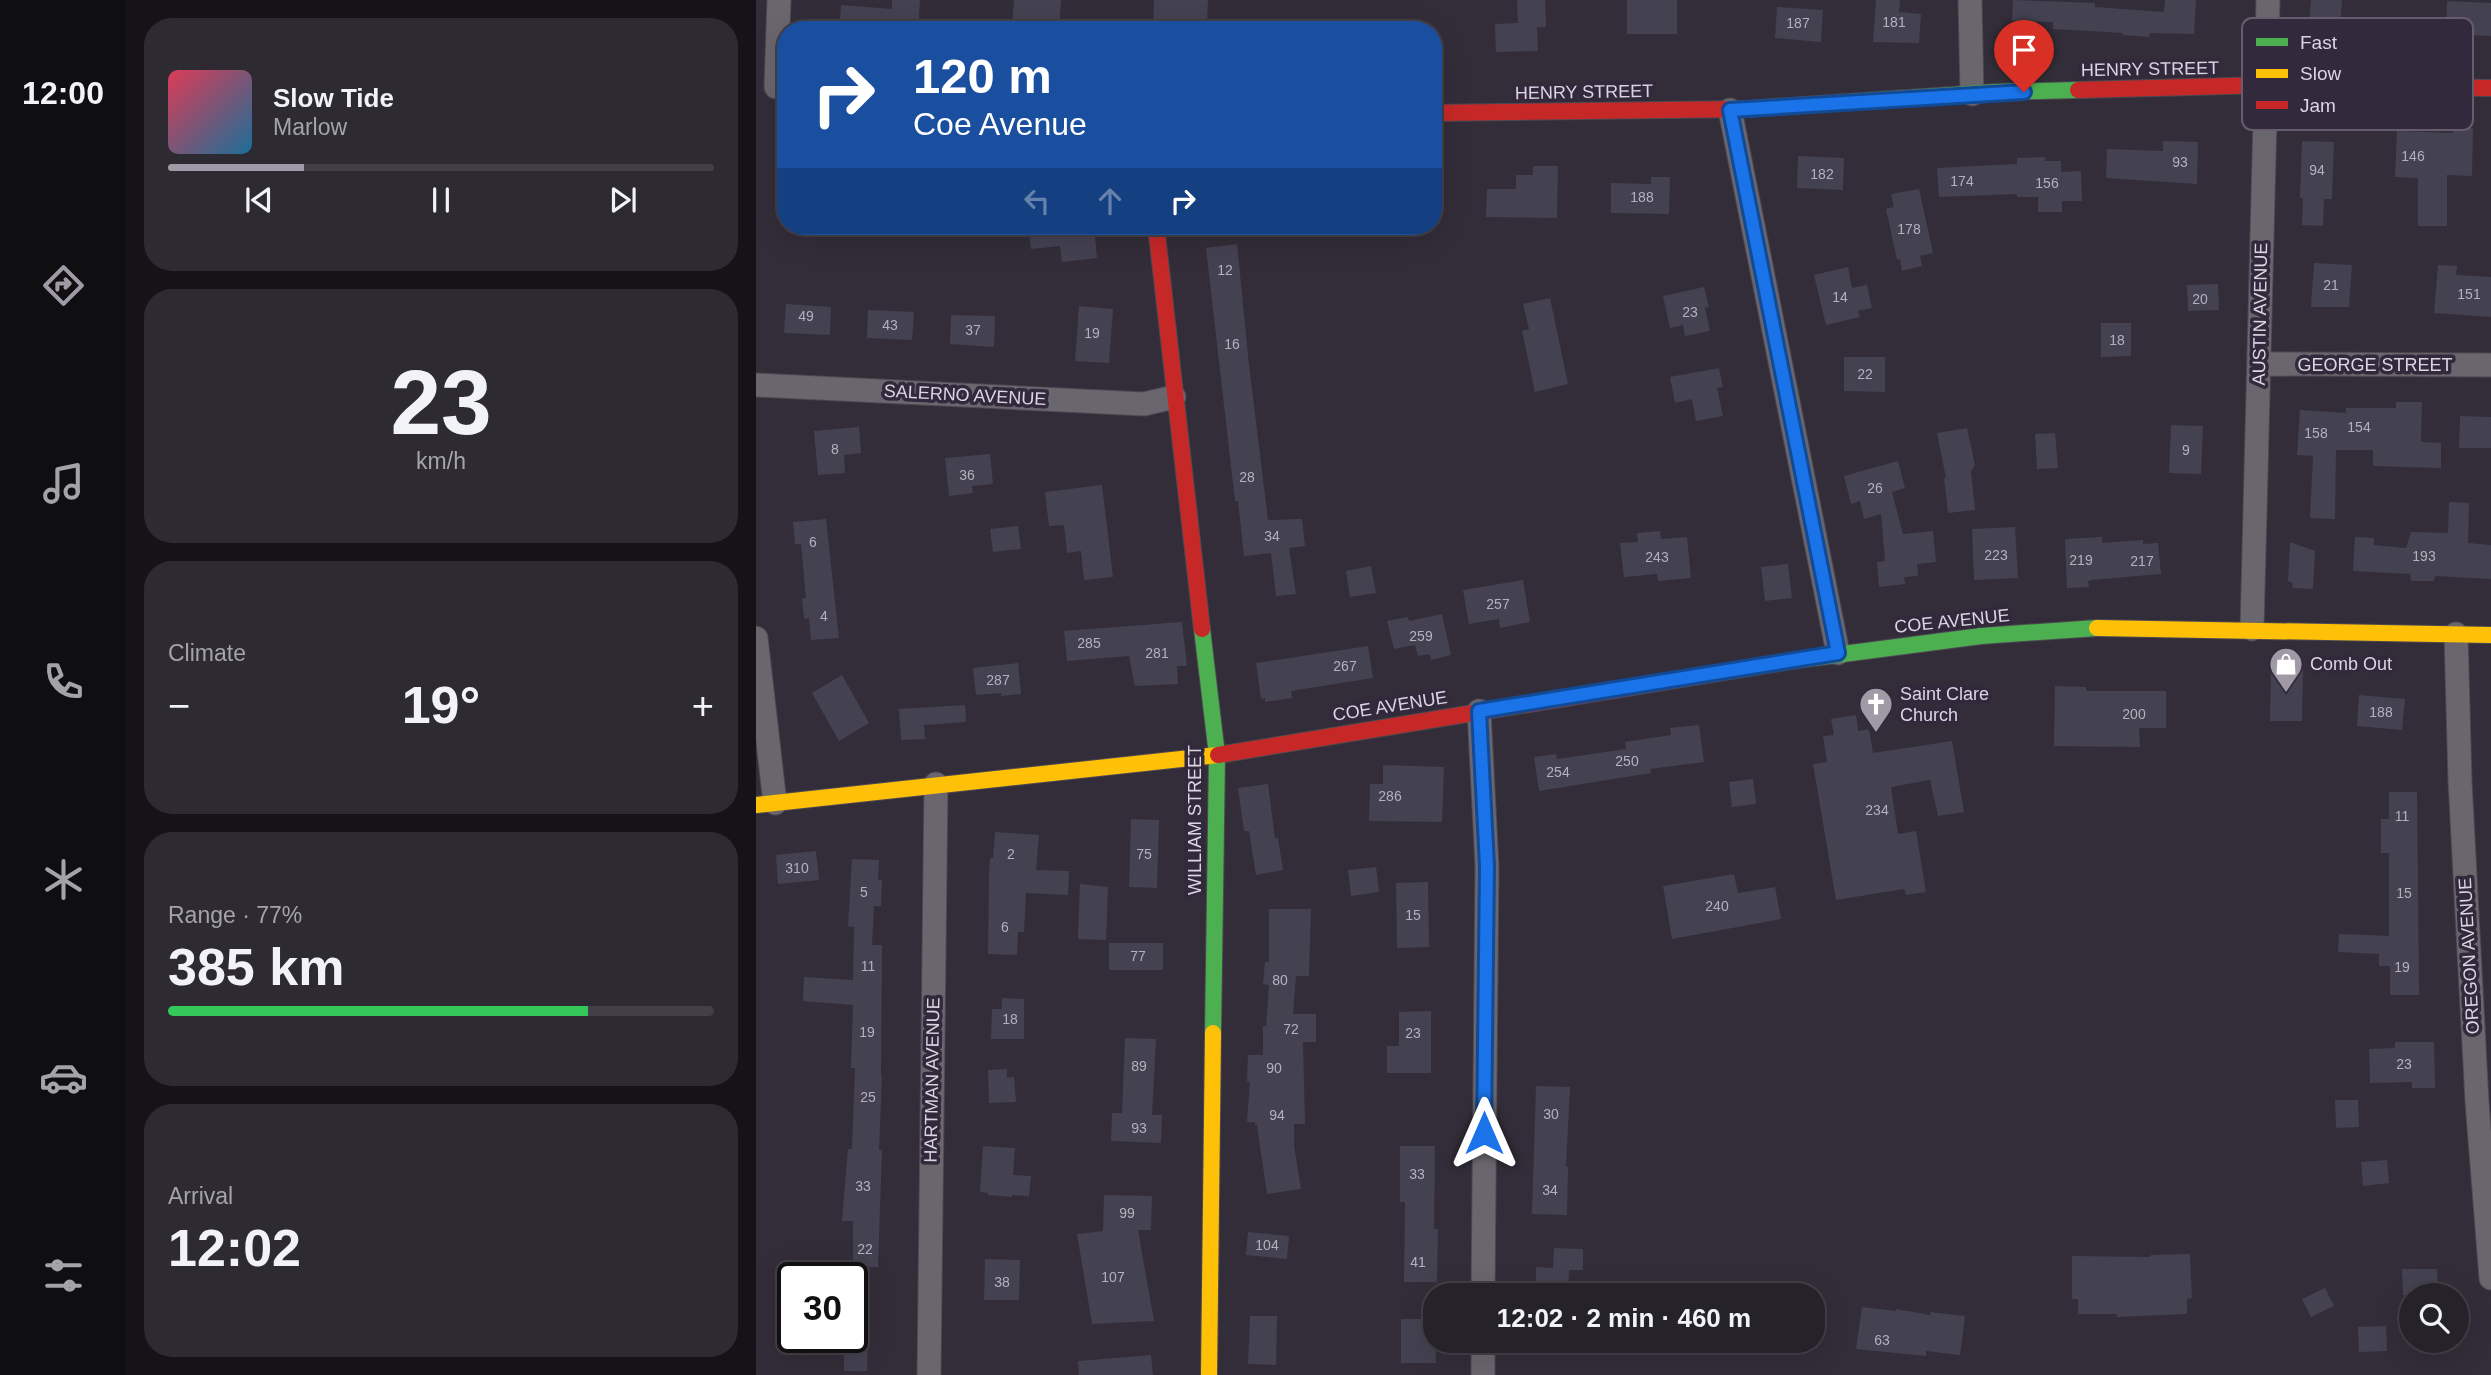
<!DOCTYPE html>
<html lang="en">
<head>
<meta charset="utf-8">
<style>
  :root { --surface:#26222a; --page:#2e2a32; --text:#f1f3f6; --muted:#a4a4a8; --line:#423f47; --accent:#a09aa6 }
  body { margin:0; font-family:Arial,sans-serif; background:var(--page); color:var(--text); height:100vh; display:flex; flex-direction:column; font-size:26px; white-space:nowrap }
  * { box-sizing:border-box; margin:0 }
  p { font-size:23px; color:var(--muted) }
  .icon { flex:none; width:38px; height:38px; fill:none; stroke:currentColor; stroke-width:2; stroke-linecap:round; stroke-linejoin:round }
  .map { position:relative; flex:1; overflow:hidden }
  .side { display:flex; flex-direction:column; gap:18px; padding:18px; background:#151317; width:630px }
  .side>* { flex:none }
  .hud { position:absolute; left:21px; top:21px; width:665px; height:214px; border-radius:28px; box-shadow:0 7px 28px #0002,0 0 0 2px var(--line); background:#1a4fa0; color:#fff; overflow:hidden }
  .controls { position:absolute; left:1643px; top:1283px; display:grid; gap:14px }
  .controls a { display:grid; place-items:center; width:70px; height:70px; border-radius:50%; background:var(--surface); box-shadow:0 7px 28px #0002,0 0 0 2px var(--line); font-size:35px }
  .speed { position:absolute; left:21px; top:1262px; display:flex; gap:14px; font-size:35px; font-weight:700; text-align:center }
  .speed>* { display:grid; place-content:center; width:91px; height:91px; border-radius:50%; background:var(--surface); box-shadow:0 7px 28px #0002,0 0 0 2px var(--line); line-height:1 }
  .speed .limit { border:4px solid #111; border-radius:10px; background:#fff; color:#111 }
  .pin { position:absolute; display:grid; place-items:center; width:60px; height:60px; color:#fff; margin:-72px -30px; border-radius:50% 50% 50% 0; rotate:-45deg; box-shadow:0 0 7px #0007 }
  .pin .icon { rotate:45deg }
  .me { position:absolute; width:77px; margin:-38px; rotate:0deg; stroke-linejoin:round; filter:drop-shadow(0 0 5px #0008) }
  .turn { display:flex; align-items:center; gap:24px; height:147px; padding:0 21px; font-size:32px }
  .turn .icon { width:91px; height:91px; stroke-width:2.5 }
  .turn b { display:block; font-size:49px; line-height:60px }
  .lanes { display:flex; align-items:center; height:66px; padding:0 21px; background:#0003; justify-content:center; gap:35px; direction:ltr }
  .lanes .off { opacity:.35 }
  .big { font-size:52px; font-weight:700; line-height:1.1 }
  .side .widget { flex:1; display:flex; flex-direction:column; justify-content:center; gap:10px; min-width:0; padding:0 24px; border-radius:28px; background:var(--page) }
  .side .dial { align-items:center; gap:0 }
  .dial b { font-size:91px; line-height:1 }
  .song { display:flex; align-items:center; gap:21px }
  .cover { width:84px; height:84px; border-radius:10px; background:linear-gradient(135deg,hsl(350 70% 55%),hsl(200 70% 35%)) }
  .played { height:7px; border-radius:4px; background:linear-gradient(90deg,var(--accent) 25%,var(--line) 25%) }
  .keys { display:flex; justify-content:space-around; direction:ltr }
  .heat { display:flex; justify-content:space-between; align-items:center; font-size:38px; direction:ltr }
  .charge { height:10px; border-radius:5px; background:linear-gradient(90deg,#34c759 77%,var(--line) 0) }
  .trip { position:absolute; left:667px; top:1283px; width:402px; height:70px; border-radius:28px; background:var(--surface); box-shadow:0 7px 28px #0002,0 0 0 2px var(--line); font-weight:700; line-height:70px; text-align:center }
  main { display:flex; flex:1; min-height:0 }
  .tab-bar { display:flex; flex-direction:column; width:126px; justify-content:space-around; align-items:center; background:#0f0e11; color:var(--muted) }
  .tab-bar .icon { width:49px; height:49px }
  .tab-bar .on { color:var(--accent) }
  .tab-bar b { font-size:32px; color:var(--text) }
  .map>svg:first-child { display:block }
  .building { fill:#444251 }
  .lines { fill:none; stroke-linecap:round; stroke-linejoin:round }
  .street-casing { stroke:#4d4952; stroke-width:25 }
  .fast-casing { stroke:#4d4952; stroke-width:18 }
  .slow-casing { stroke:#4d4952; stroke-width:18 }
  .jam-casing { stroke:#4d4952; stroke-width:18 }
  .street { stroke:#6a666e; stroke-width:23 }
  .fast { stroke:#4caf50; stroke-width:16 }
  .slow { stroke:#ffc107; stroke-width:16 }
  .jam { stroke:#c62828; stroke-width:16 }
  .route-casing { stroke:#114b97; stroke-width:18 }
  .route { stroke:#1a73e8; stroke-width:12 }
  .labels { text-anchor:middle; stroke-width:7; stroke-linejoin:round; paint-order:stroke }
  .number-label { font-size:14px; fill:#b5b0be }
  .street-label { font-size:18px; fill:#dbd5e2; stroke:#32293c }
  .poi-label { font-size:18px; fill:#dbd5e2; stroke:#32293c; text-anchor:start }
  .key { fill:#32293c; stroke:#655d6e; stroke-width:2 }
  .key-label { font-size:19px; fill:#dbd5e2 }
</style>
</head>
<body>
<main>
<nav class="tab-bar">
<b>12:00</b>
<svg class="icon on" aria-label="directions" viewBox="0 0 24 24"><path d="M12 3l9 9-9 9-9-9zM9 14v-3h6M13 9l2 2-2 2"/></svg>
<svg class="icon" aria-label="music" viewBox="0 0 24 24"><path d="M9 18V5l10-2v13"/><circle cx="6" cy="18" r="3"/><circle cx="16" cy="16" r="3"/></svg>
<svg class="icon" aria-label="phone" viewBox="0 0 24 24"><path d="M5 4h4l2 5-3 2q2 4 5 5l2-3 5 2v4C11 20 4 13 5 4z"/></svg>
<svg class="icon" aria-label="climate" viewBox="0 0 24 24"><path d="M12 3v18M4 7l16 10M4 17L20 7"/></svg>
<svg class="icon" aria-label="car" viewBox="0 0 24 24"><path d="M5 17H2v-5l4-1 3-4h7l3 4 3 1v5h-3M9 17h6M6 11h13"/><circle cx="7" cy="17" r="2"/><circle cx="17" cy="17" r="2"/></svg>
<svg class="icon" aria-label="filters" viewBox="0 0 24 24"><path d="M4 7h16M4 17h16"/><circle cx="9" cy="7" r="2"/><circle cx="15" cy="17" r="2"/></svg>
</nav>
<section class="side">
<div class="widget">
<div class="song"><i class="cover"></i><div><b>Slow Tide</b><p>Marlow</p></div></div>
<div class="played"></div>
<div class="keys"><svg class="icon" aria-label="previous" viewBox="0 0 24 24"><path d="M18 5L8 12l10 7zM5 5v14"/></svg><svg class="icon" aria-label="pause" viewBox="0 0 24 24"><path d="M8 5v14M16 5v14"/></svg><svg class="icon" aria-label="next" viewBox="0 0 24 24"><path d="M6 5l10 7-10 7zM19 5v14"/></svg></div>
</div>
<div class="widget dial"><b>23</b><p>km/h</p></div>
<div class="widget"><p>Climate</p>
<div class="heat"><a>−</a><b class="big">19°</b><a>+</a></div>
</div>
<div class="widget"><p>Range · 77%</p><b class="big">385 km</b><div class="charge"></div></div>
<div class="widget"><p>Arrival</p><b class="big">12:02</b></div>
</section>
<div class="map">
<svg width="1735" height="1375" viewBox="0 0 1735 1375">
  <rect width="100%" height="100%" fill="#322d38"/>
  <path class="building" d="M136 0H164L162 30H83L85 5 136 9Z
    M258 0H305L303 27 256 24Z
    M398 0H452L451 28 397 26Z
    M761 0H789L790 27H781L782 51 740 52 739 24 762 23Z
    M871 0H921V34H871Z
    M1120 0H1144L1143 12 1165 14 1163 43 1117 42Z
    M1257 0 1339 3V7L1408 12 1409 0H1440L1438 34 1394 33 1393 37 1367 35V33L1297 29V22L1256 21Z
    M1555 0H1586L1584 25 1553 22Z
    M1691 1 1735 3V36L1690 34Z
    M1021 7 1067 10 1065 42 1019 38Z
    M1697 127 1717 128 1716 176 1691 175V226H1662V178L1639 177 1641 131 1697 133Z
    M1407 141 1442 142 1441 184 1350 178 1351 149 1407 151Z
    M1546 141 1578 142 1576 199H1568L1567 226 1546 225 1547 198H1544Z
    M1042 156 1088 158 1087 190 1041 188Z
    M1289 157V161H1305V172L1325 171 1326 201H1306V212H1282V197H1261V194L1183 197 1181 168 1261 164V158Z
    M777 166H802L801 218 730 217 731 189H760V175H777Z
    M895 177H914L913 214 855 213V183L895 184Z
    M1163 189 1177 253 1164 256 1166 266 1146 271 1144 259 1141 260 1130 209 1138 207 1135 194Z
    M272 226H338L341 258 306 262 304 246 275 249Z
    M481 244 493 365 512 520 546 519 549 546 533 548 540 594 520 596 515 553 488 556 482 501H479L450 248Z
    M1558 263 1596 265 1593 307H1555Z
    M1682 265 1701 266 1700 275 1735 277V317L1678 313Z
    M1092 267 1096 288 1111 285 1116 308 1102 311 1104 317 1070 325 1058 275Z
    M1462 284 1463 310 1432 311 1431 285Z
    M948 287 953 307 949 308 954 331 929 336 927 325 914 328 907 296Z
    M794 298 812 384 779 392 766 331 773 329 767 304Z
    M30 304 75 307 74 335 28 333Z
    M323 306 357 309 353 363 319 361Z
    M112 310 158 312 156 340 111 338Z
    M195 315 239 316 238 347 194 344Z
    M1345 323H1375V356L1345 357Z
    M1088 357H1129V392L1088 391Z
    M963 368 967 387 961 388 967 416 940 421 936 399 919 403 914 377Z
    M1640 402H1666L1665 442 1685 443V468L1617 466V450H1580L1579 519 1554 518 1557 456 1541 455 1544 410 1590 413V408H1640Z
    M1704 416 1735 417V448H1703Z
    M1415 425 1447 426 1445 474 1413 473Z
    M103 427 105 453 88 455 89 473 62 475 58 431Z
    M1211 428 1219 465 1215 471 1219 510 1192 513 1188 478H1190L1181 433Z
    M1299 433 1302 468 1281 469 1279 434Z
    M234 454 237 484 216 486 217 493 193 496 189 458Z
    M1142 461 1149 488 1136 492 1147 534 1177 531 1180 562 1161 564 1162 576 1148 577 1149 584 1123 587 1121 562 1129 561 1125 514 1108 519 1104 501 1095 504 1088 476Z
    M346 485 357 577 328 580 325 551 311 553 308 525 293 526 289 492Z
    M1693 502 1713 503 1712 543 1735 545V579L1679 576 1678 581H1655L1654 574 1597 571 1599 537 1618 538V545L1650 548 1655 532 1692 533Z
    M70 519 83 638 55 640 53 618 48 619 46 599 50 598 45 544H39L37 522Z
    M262 526 265 549 237 552 234 529Z
    M1259 527 1262 578 1218 580 1216 529Z
    M904 531 905 539 931 537 935 578 902 581 901 574 868 577 864 543 882 542 881 533Z
    M1346 537V543L1387 540V544L1402 543 1405 574 1335 580 1332 582 1333 587 1311 588 1309 539Z
    M1534 542 1559 551 1557 589 1537 588 1536 583 1532 581Z
    M1032 564 1036 598 1009 601 1005 567Z
    M615 566 620 593 594 597 590 571Z
    M767 580 774 622 744 628 743 619 713 624 707 590Z
    M686 614 695 655 675 660 674 654 662 656 659 645 638 649 631 621 652 617 653 621Z
    M426 622 431 666H421L422 684 379 686 373 656 311 661 308 631Z
    M612 646 617 678 535 691 536 698 509 702V698L505 699 500 663Z
    M262 663 265 694 245 696V693L220 695 217 668Z
    M1515 668H1547L1546 721H1514Z
    M86 675 113 723 83 741 56 693Z
    M1299 686 1330 687V691H1410V728H1383L1384 747 1298 746Z
    M1603 695 1649 699 1646 730 1601 726Z
    M209 705 210 722 168 725 169 739 145 740 143 709Z
    M1100 715 1102 731 1113 729 1117 753 1196 741 1208 812 1182 816 1174 780 1135 787 1142 834 1160 831 1170 892 1150 895 1148 889 1080 900 1057 764 1071 762 1067 736 1078 735 1075 719Z
    M943 725 948 762 894 769 895 773 783 791 778 757 800 754 801 759 870 749 869 742 915 735 914 728Z
    M627 765 688 767 686 822 613 821 614 784H627Z
    M997 779 1000 804 976 807 973 782Z
    M512 784 519 838H522L527 870 500 875 493 831H488L482 788Z
    M1633 792H1661L1663 995H1634V966H1623V954L1582 952 1583 934 1633 936V853H1625V819H1633Z
    M375 819 403 820 401 888 373 887Z
    M239 832 283 835 280 870 313 871 312 895 270 893 268 932H262L261 955 232 954 233 876 234 858H237Z
    M60 851 63 880 22 884 20 855Z
    M96 859 123 860 122 880H126L125 906H118L116 945H126L125 1076 126 1077 123 1150H126L122 1267H97V1221H86L92 1149H96L99 1068H95L97 1005 47 1001 48 977 97 980 98 927 92 926Z
    M620 867 623 892 595 896 592 870Z
    M978 874 982 893 1019 887 1025 919 916 939 907 886Z
    M672 882 673 947 641 948 640 883Z
    M324 884 352 887 350 940 322 939Z
    M513 909H555L553 976H540L537 1014H560V1042H547L549 1124H538V1145L545 1189 511 1194 501 1125H499V1122H491L494 1082H491L492 1055H507V1026H510L513 985 507 984 509 962H513Z
    M353 943H407V970H353Z
    M246 998 268 999V1039H235L236 1009H246Z
    M675 1011V1073H631V1046H643V1012Z
    M369 1038 400 1039 396 1115H406L405 1143 355 1141 356 1113H366Z
    M1639 1042H1678L1679 1088H1656V1082L1614 1083 1613 1049 1639 1048Z
    M251 1069V1078L258 1077 260 1102 233 1103 232 1070Z
    M780 1086 814 1087 810 1167H812L811 1215 776 1214Z
    M1579 1100H1602L1603 1127 1580 1128Z
    M227 1146 259 1148 257 1175 275 1176 273 1196 256 1195V1197L232 1195V1193L224 1192Z
    M644 1146H679L678 1229H682L681 1282H648L649 1202H644Z
    M1631 1160 1633 1183 1607 1186 1605 1162Z
    M348 1195 396 1196 395 1230H382L398 1321 336 1324 321 1234 347 1231Z
    M492 1232 533 1236 531 1259 490 1255Z
    M798 1248 827 1249V1270H813L812 1295H780V1267L797 1268Z
    M1434 1254 1436 1298 1431 1299V1314L1361 1317V1314H1322V1299H1316V1256L1394 1257 1395 1255Z
    M229 1259 264 1260 263 1300H228Z
    M1646 1269H1681L1682 1291H1677V1295H1647Z
    M1569 1288 1578 1306 1555 1317 1546 1299Z
    M1106 1307 1140 1311V1309L1174 1315V1312L1209 1316 1204 1355 1170 1351V1356L1100 1349Z
    M494 1316H521L520 1365 492 1364Z
    M645 1319H679L680 1363H645Z
    M1630 1326 1631 1351 1603 1352 1602 1327Z
    M88 1337H112L111 1371H88Z
    M395 1355 397 1375H323L322 1361Z"/>
  <g class="lines">
    <defs>
      <path id="street" d="M1214 0 1216 94
        M20 87 23 0
        M974 110 1082 653
        M1503 364 1735 365
        M0 385 388 404 418 397
        M1496 629 1512 0
        M1700 634 1704 781 1721 1102 1735 1278
        M0 638 19 803
        M723 711 731 866 727 1295
        M173 1375 180 784
        M727 1375V1340"/>
      <path id="fast" d="M989 109 1241 92 1322 90
        M446 629 461 755 457 1033
        M1041 660 1225 636 1341 628"/>
      <path id="slow" d="M1341 628 1735 635
        M0 805 462 755
        M453 1375 457 1033"/>
      <path id="jam" d="M1322 90 1510 85 1735 88
        M677 113 989 109
        M400 226 446 629
        M462 755 1041 660"/>
    </defs>
    <use href="#street" class="street-casing"/>
    <use href="#fast" class="fast-casing"/>
    <use href="#slow" class="slow-casing"/>
    <use href="#jam" class="jam-casing"/>
    <use href="#street" class="street"/>
    <use href="#fast" class="fast"/>
    <use href="#slow" class="slow"/>
    <use href="#jam" class="jam"/>
  </g>
  <g class="lines">
    <defs>
      <path id="route" d="M728 1133 731 866 723 711 1082 653 974 110 1268 92"/>
    </defs>
    <use href="#route" class="route-casing"/>
    <use href="#route" class="route"/>
  </g>
  <defs>
    <symbol id="shop-pin" viewBox="-11 -11 22 30"><path d="M0 17L-7.5 6A9.5 9.5 0 1 1 7.5 6Z" fill="#a09aa6" stroke="#32293c"/><path d="M-5-2.5h2.3a2.7 3.5 0 0 1 5.4 0H5L5.5 6h-11ZM-1.5-2.5h3a1.5 2.3 0 0 0-3 0Z" fill="#fff"/></symbol>
    <symbol id="church-pin" viewBox="-11 -11 22 30"><path d="M0 17L-7.5 6A9.5 9.5 0 1 1 7.5 6Z" fill="#a09aa6" stroke="#32293c"/><path d="M-1.2-6h2.4v3.5h3.3v2.4h-3.3V6h-2.4V-.1h-3.3v-2.4h3.3Z" fill="#fff"/></symbol>
  </defs>
  <g fill-rule="evenodd">
    <use href="#shop-pin" x="1511" y="645" width="38" height="52"/>
    <use href="#church-pin" x="1101" y="685" width="38" height="52"/>
  </g>
  <g class="labels">
    <g class="number-label">
      <text x="1138" y="27">181</text>
      <text x="1042" y="28">187</text>
      <text x="1657" y="161">146</text>
      <text x="1424" y="167">93</text>
      <text x="1561" y="175">94</text>
      <text x="1066" y="179">182</text>
      <text x="1206" y="186">174</text>
      <text x="1291" y="188">156</text>
      <text x="886" y="202">188</text>
      <text x="1153" y="234">178</text>
      <text x="469" y="275">12</text>
      <text x="1575" y="290">21</text>
      <text x="1713" y="299">151</text>
      <text x="1084" y="302">14</text>
      <text x="1444" y="304">20</text>
      <text x="934" y="317">23</text>
      <text x="50" y="321">49</text>
      <text x="134" y="330">43</text>
      <text x="217" y="335">37</text>
      <text x="336" y="338">19</text>
      <text x="1361" y="345">18</text>
      <text x="476" y="349">16</text>
      <text x="1109" y="379">22</text>
      <text x="1603" y="432">154</text>
      <text x="1560" y="438">158</text>
      <text x="79" y="454">8</text>
      <text x="1430" y="455">9</text>
      <text x="211" y="480">36</text>
      <text x="491" y="482">28</text>
      <text x="1119" y="493">26</text>
      <text x="516" y="541">34</text>
      <text x="57" y="547">6</text>
      <text x="1240" y="560">223</text>
      <text x="1668" y="561">193</text>
      <text x="901" y="562">243</text>
      <text x="1325" y="565">219</text>
      <text x="1386" y="566">217</text>
      <text x="742" y="609">257</text>
      <text x="68" y="621">4</text>
      <text x="665" y="641">259</text>
      <text x="333" y="648">285</text>
      <text x="401" y="658">281</text>
      <text x="589" y="671">267</text>
      <text x="242" y="685">287</text>
      <text x="1625" y="717">188</text>
      <text x="1378" y="719">200</text>
      <text x="871" y="766">250</text>
      <text x="802" y="777">254</text>
      <text x="634" y="801">286</text>
      <text x="1121" y="815">234</text>
      <text x="1646" y="821">11</text>
      <text x="255" y="859">2</text>
      <text x="388" y="859">75</text>
      <text x="41" y="873">310</text>
      <text x="108" y="897">5</text>
      <text x="1648" y="898">15</text>
      <text x="961" y="911">240</text>
      <text x="657" y="920">15</text>
      <text x="249" y="932">6</text>
      <text x="382" y="961">77</text>
      <text x="112" y="971">11</text>
      <text x="1646" y="972">19</text>
      <text x="524" y="985">80</text>
      <text x="254" y="1024">18</text>
      <text x="535" y="1034">72</text>
      <text x="111" y="1037">19</text>
      <text x="657" y="1038">23</text>
      <text x="1648" y="1069">23</text>
      <text x="383" y="1071">89</text>
      <text x="518" y="1073">90</text>
      <text x="112" y="1102">25</text>
      <text x="795" y="1119">30</text>
      <text x="521" y="1120">94</text>
      <text x="383" y="1133">93</text>
      <text x="661" y="1179">33</text>
      <text x="107" y="1191">33</text>
      <text x="794" y="1195">34</text>
      <text x="371" y="1218">99</text>
      <text x="511" y="1250">104</text>
      <text x="109" y="1254">22</text>
      <text x="662" y="1267">41</text>
      <text x="357" y="1282">107</text>
      <text x="246" y="1287">38</text>
      <text x="1126" y="1345">63</text>
    </g>
    <g class="street-label">
      <text transform="translate(1394 69) rotate(-1)" y="6">HENRY STREET</text>
      <text transform="translate(828 92) rotate(-1)" y="6">HENRY STREET</text>
      <text transform="translate(1504 314) rotate(-89)" y="6">AUSTIN AVENUE</text>
      <text x="1619" y="371">GEORGE STREET</text>
      <text transform="translate(209 395) rotate(3)" y="6">SALERNO AVENUE</text>
      <text transform="translate(1196 621) rotate(-6)" y="6">COE AVENUE</text>
      <text transform="translate(634 706) rotate(-9)" y="6">COE AVENUE</text>
      <text transform="translate(439 820) rotate(-90)" y="6">WILLIAM STREET</text>
      <text transform="translate(1713 956) rotate(-93)" y="6">OREGON AVENUE</text>
      <text transform="translate(176 1080) rotate(-89)" y="6">HARTMAN AVENUE</text>
    </g>
    <g class="poi-label">
      <text x="1554" y="670">Comb Out</text>
      <text x="1144" y="700">Saint Clare<tspan x="1144" dy="21">Church</tspan></text>
    </g>
  </g>
  <rect x="1486" y="18" width="231" height="112" rx="10" class="key"/>
  <rect x="1500" y="38" width="32" height="8" fill="#4caf50"/>
  <rect x="1500" y="69" width="32" height="9" fill="#ffc107"/>
  <rect x="1500" y="101" width="32" height="8" fill="#c62828"/>
  <g class="key-label">
    <text x="1544" y="49">Fast</text>
    <text x="1544" y="80">Slow</text>
    <text x="1544" y="112">Jam</text>
  </g>
</svg>
<div class="controls">
<a><svg class="icon" aria-label="search" viewBox="0 0 24 24"><circle cx="10" cy="10" r="6"/><path d="M15 15l6 6"/></svg></a>
</div>
<div class="speed"><div class="limit">30</div></div>
<div class="pin" style="left:1268px;top:92px;background:#d93025"><svg class="icon" aria-label="arrive" viewBox="0 0 24 24"><path d="M6 21V4h12l-3 4 3 4H6"/></svg></div>
<svg class="me" style="left:728px;top:1133px" viewBox="-20 -20 40 40"><path d="M0-17L14 15 0 8-14 15z" fill="#1a73e8" stroke="#fff" stroke-width="4"/></svg>
<div class="trip">12:02 · 2 min · 460 m</div>
<div class="hud">
<div class="turn"><svg class="icon" aria-label="right" viewBox="0 0 24 24"><path d="M7 20v-9h11M14 6l5 5-5 5"/></svg><div><b>120 m</b>Coe Avenue</div></div>
<div class="lanes"><svg class="icon off" aria-label="left" viewBox="0 0 24 24"><path d="M17 20v-9H6M10 6l-5 5 5 5"/></svg><svg class="icon off" aria-label="ahead" viewBox="0 0 24 24"><path d="M12 20V5M6 11l6-6 6 6"/></svg><svg class="icon" aria-label="right" viewBox="0 0 24 24"><path d="M7 20v-9h11M14 6l5 5-5 5"/></svg></div>
</div>
</div>
</main>
</body>
</html>
